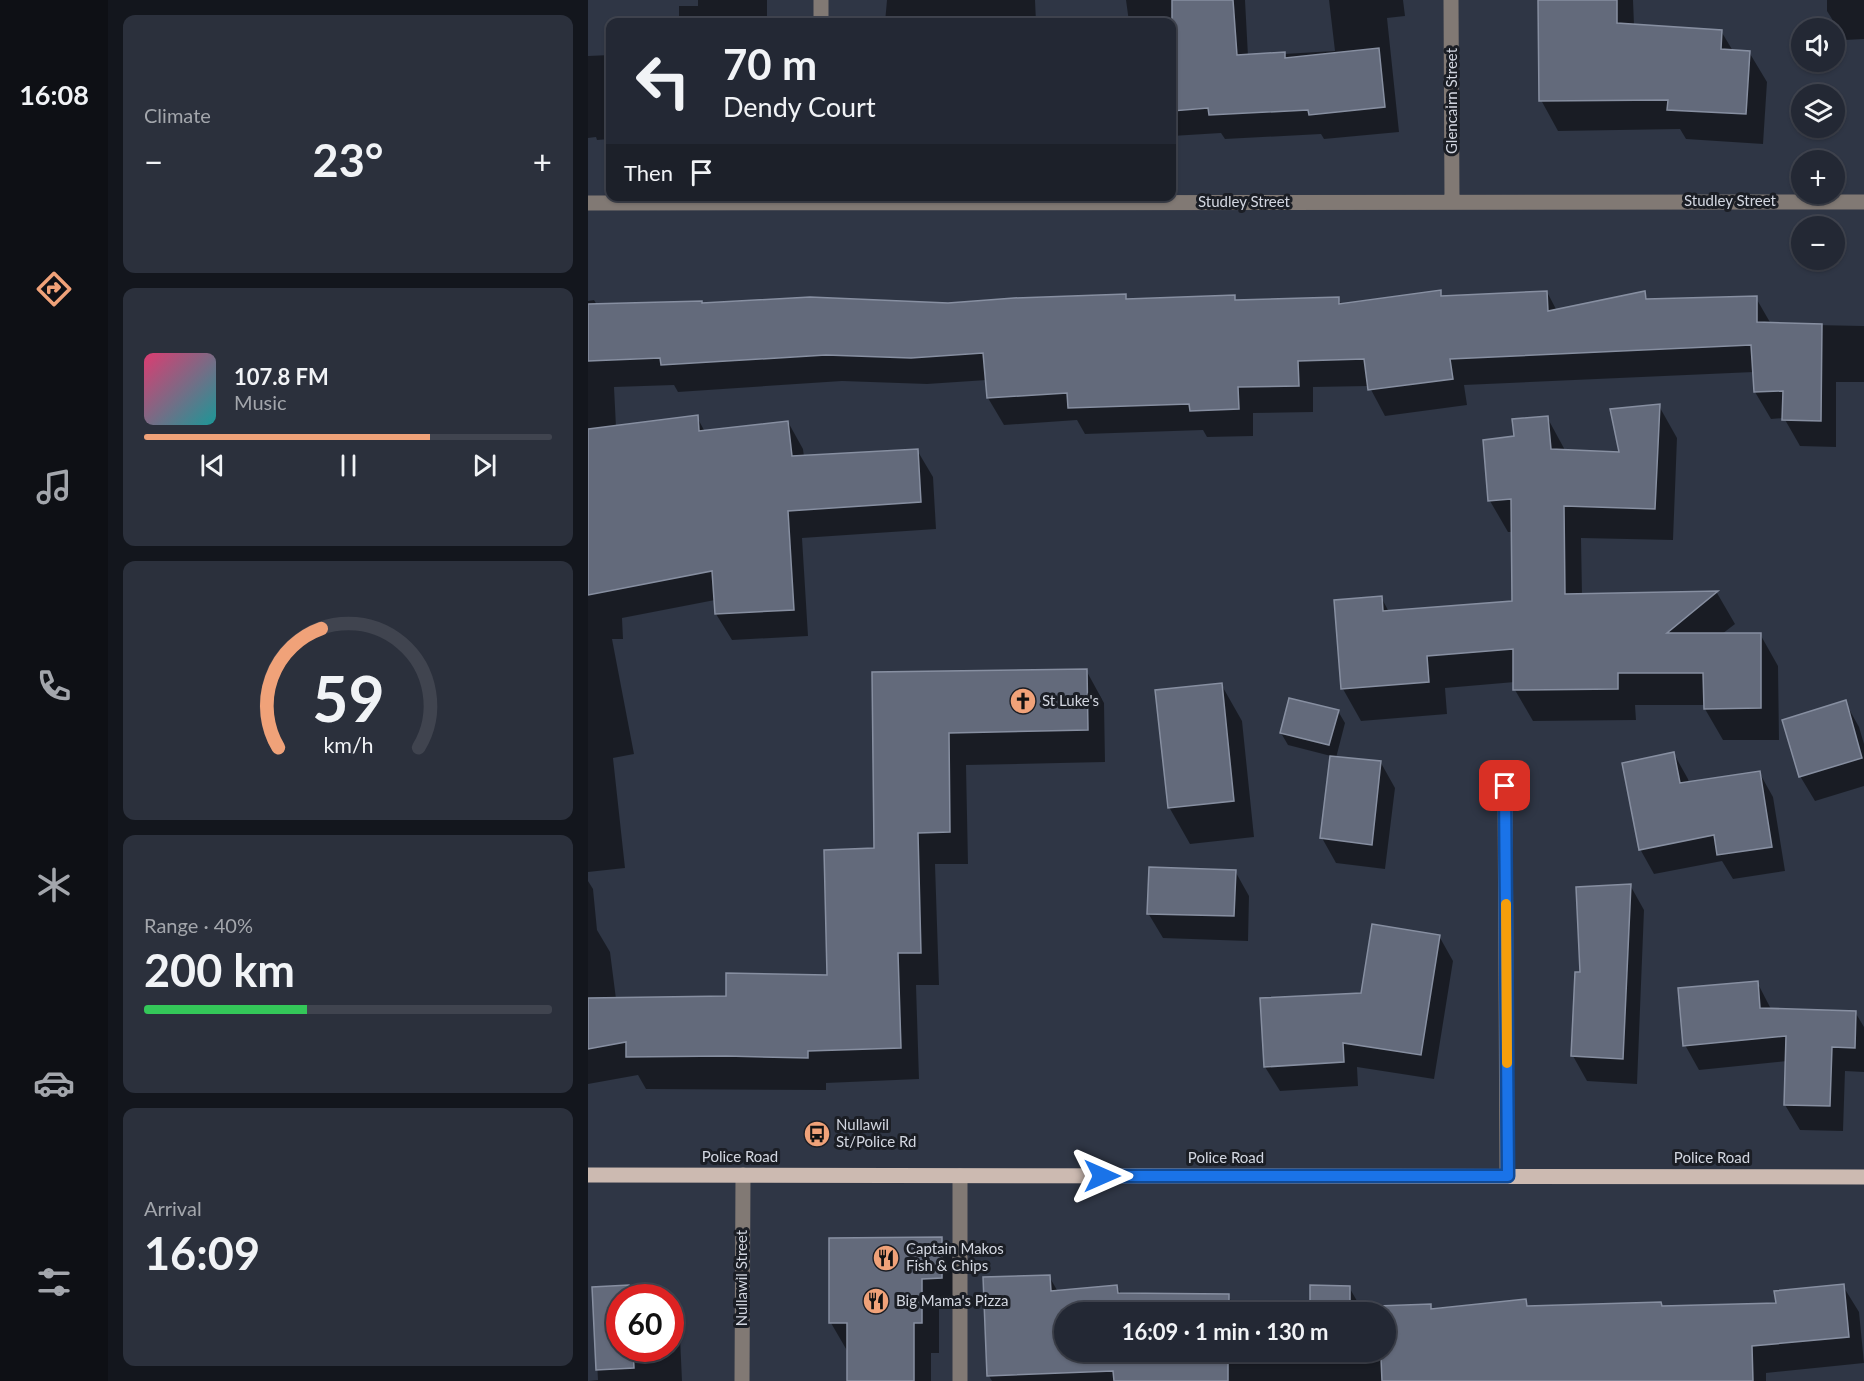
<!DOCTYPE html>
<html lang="en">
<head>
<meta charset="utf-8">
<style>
  :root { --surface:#232834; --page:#2b303c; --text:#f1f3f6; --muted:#a3a6ac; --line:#40444f; --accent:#f0a279 }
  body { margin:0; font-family:Lato,sans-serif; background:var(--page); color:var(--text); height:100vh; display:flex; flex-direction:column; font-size:22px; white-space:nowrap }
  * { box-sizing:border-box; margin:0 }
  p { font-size:20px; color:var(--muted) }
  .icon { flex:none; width:33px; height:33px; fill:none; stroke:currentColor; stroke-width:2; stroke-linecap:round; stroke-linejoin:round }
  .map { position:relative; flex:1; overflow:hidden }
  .panel { display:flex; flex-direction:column; gap:15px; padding:15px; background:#13161d; width:480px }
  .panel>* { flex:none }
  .banner { position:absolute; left:18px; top:18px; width:570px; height:183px; border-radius:12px; box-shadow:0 2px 4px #0004,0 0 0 2px var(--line); background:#232834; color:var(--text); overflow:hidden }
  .tools { position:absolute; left:1203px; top:18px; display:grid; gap:12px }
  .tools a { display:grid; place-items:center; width:54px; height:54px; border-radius:50%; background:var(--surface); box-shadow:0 2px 4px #0004,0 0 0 2px var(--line); font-size:30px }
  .speed { position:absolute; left:18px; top:1284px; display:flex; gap:12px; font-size:30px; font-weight:700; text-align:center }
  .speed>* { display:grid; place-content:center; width:78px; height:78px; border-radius:50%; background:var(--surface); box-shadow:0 2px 4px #0004,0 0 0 2px var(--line); line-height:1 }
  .speed .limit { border:9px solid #d22; background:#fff; color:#111 }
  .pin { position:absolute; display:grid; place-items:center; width:51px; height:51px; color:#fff; margin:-26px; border-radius:12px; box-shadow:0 3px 9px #0006 }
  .me { position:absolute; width:66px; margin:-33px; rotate:90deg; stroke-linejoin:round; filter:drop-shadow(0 0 4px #0008) }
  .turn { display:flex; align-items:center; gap:21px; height:126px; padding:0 18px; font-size:27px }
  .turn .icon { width:78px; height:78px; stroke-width:2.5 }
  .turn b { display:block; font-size:42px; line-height:51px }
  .then { display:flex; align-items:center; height:57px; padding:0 18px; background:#0003; gap:12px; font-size:22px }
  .big { font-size:45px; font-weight:700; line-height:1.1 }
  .panel .card { flex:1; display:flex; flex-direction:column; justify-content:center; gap:9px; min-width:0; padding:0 21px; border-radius:12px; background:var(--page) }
  .panel .dial { align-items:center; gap:0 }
  .dial svg { height:156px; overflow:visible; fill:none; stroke:var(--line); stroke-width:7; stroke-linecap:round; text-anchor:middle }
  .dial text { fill:var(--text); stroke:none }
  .song { display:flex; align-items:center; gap:18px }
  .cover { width:72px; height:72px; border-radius:9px; background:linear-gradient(135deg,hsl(340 70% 55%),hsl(180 70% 35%)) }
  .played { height:6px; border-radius:3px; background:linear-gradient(90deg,var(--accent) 70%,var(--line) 70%) }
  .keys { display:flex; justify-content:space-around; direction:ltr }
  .heat { display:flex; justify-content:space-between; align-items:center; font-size:33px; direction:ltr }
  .charge { height:9px; border-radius:4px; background:linear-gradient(90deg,#34c759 40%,var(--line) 0) }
  .trip { position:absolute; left:466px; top:1302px; width:342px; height:60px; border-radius:30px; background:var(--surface); box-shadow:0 2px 4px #0004,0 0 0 2px var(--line); font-weight:700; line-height:60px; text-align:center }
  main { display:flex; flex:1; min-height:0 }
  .menu { display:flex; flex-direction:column; width:108px; justify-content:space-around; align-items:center; background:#0e1015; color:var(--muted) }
  .menu .icon { width:42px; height:42px }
  .menu .selected { color:var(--accent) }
  .menu b { font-size:27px; color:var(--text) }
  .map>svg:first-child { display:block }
  .shadow { fill:#0007; fill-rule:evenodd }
  .building { fill:#636a7b; stroke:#878fa1; stroke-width:1.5; fill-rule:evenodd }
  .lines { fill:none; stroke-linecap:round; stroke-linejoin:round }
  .minor { stroke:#817974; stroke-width:15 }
  .major { stroke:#ccbab1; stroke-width:15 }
  .route-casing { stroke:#114b97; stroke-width:15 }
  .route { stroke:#1a73e8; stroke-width:10 }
  .slow { stroke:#f59e0b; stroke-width:10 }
  .labels { text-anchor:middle; stroke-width:6; stroke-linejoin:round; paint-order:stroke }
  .street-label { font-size:15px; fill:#d3d7e1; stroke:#1b1e25 }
  .poi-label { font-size:15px; fill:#d3d7e1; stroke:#1b1e25; text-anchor:start }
</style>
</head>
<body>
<main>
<nav class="menu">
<b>16:08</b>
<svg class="icon selected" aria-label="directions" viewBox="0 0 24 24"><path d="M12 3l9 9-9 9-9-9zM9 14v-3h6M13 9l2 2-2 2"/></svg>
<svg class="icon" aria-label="music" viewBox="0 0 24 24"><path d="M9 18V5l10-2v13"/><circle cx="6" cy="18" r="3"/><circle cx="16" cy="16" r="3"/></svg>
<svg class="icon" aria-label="phone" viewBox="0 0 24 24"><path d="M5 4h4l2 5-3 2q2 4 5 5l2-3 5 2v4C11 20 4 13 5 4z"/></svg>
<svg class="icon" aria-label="climate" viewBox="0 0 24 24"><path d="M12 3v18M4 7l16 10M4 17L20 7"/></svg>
<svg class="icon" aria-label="car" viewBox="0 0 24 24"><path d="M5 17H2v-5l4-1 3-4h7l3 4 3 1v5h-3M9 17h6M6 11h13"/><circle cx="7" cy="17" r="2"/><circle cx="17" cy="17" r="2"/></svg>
<svg class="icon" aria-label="filters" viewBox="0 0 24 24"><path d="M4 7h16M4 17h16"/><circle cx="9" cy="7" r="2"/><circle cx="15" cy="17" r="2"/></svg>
</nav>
<section class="panel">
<div class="card"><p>Climate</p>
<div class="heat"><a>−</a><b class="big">23°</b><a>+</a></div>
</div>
<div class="card">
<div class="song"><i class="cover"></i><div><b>107.8 FM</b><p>Music</p></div></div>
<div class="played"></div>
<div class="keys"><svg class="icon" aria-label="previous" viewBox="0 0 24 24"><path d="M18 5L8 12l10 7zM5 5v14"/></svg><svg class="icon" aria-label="pause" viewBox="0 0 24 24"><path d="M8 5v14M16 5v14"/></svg><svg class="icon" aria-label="next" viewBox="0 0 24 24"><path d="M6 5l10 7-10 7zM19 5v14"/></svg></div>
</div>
<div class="card dial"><svg viewBox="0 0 100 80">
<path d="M14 69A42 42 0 1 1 86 69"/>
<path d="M14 69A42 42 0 0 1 36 8" stroke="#f0a279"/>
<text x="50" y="56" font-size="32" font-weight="700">59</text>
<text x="50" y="72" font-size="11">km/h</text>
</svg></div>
<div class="card"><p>Range · 40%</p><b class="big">200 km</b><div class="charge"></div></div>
<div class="card"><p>Arrival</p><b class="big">16:09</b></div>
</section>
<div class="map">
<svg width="1276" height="1381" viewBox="0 0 1276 1381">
  <rect width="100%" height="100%" fill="#2f3645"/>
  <path class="shadow" d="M110 0H179V22H91V6H110Z
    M299 0H447L448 22H297Z
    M538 0H657L660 56 747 51 741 0H815L817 16 799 18 811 132 736 139 733 134 637 139 633 133 584 136V22H541Z
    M952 0H1045L1046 25 1133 31 1145 51 1161 52 1179 82 1175 144 1098 139 1092 129 970 131 953 100Z
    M1239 0H1276V39L1257 40 1239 11Z
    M22 55V139L9 140 8 137 0 138V56Z
    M852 292 855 297 959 292 969 311 1056 293 1060 300 1168 298 1183 324 1276 326V382H1248V447L1212 446 1196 418 1183 419 1167 392 1166 372 876 385 879 405 797 416 781 386 725 387V412L665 413V436L619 437 615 430 497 434 489 420 416 425 400 398 399 380 339 384 254 381 90 392 86 385 26 387 28 427 109 417 117 432 200 422 215 449 216 457 329 450 345 477 348 529 214 538 220 636 144 640 128 614 127 600 34 618 35 639H24L46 754 25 758 37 868 0 872V301L6 300 9 305 360 304 537 296 540 300 646 297 648 301 750 299 754 305Z
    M1071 406 1089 438 1085 540 993 538 994 595 1129 593 1147 624 1134 634H1172L1190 666 1191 740H1135L1117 709V705H1047L1048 720 945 721 927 690V682L857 688 859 714 773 721 755 689 747 601 793 597 801 612 926 602 925 532H920L902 501 928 437 959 417 978 452 1033 454Z
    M498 670 516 703 517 762 378 765 380 864H347L351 985H328L331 1079 238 1083V1090L58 1089 50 1075 0 1084V881L5 889 9 930 22 952 28 999 140 998 240 976 288 850 285 674Z
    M633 684 654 721 666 837 602 844 581 807Z
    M1257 702 1271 727 1276 744V786L1227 801 1212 776Z
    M750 711 757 723 748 758 793 763 807 788 797 869 748 863 734 838 743 756 700 745 693 733Z
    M1086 754 1100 779 1101 784 1171 772 1185 797 1197 871 1145 879 1134 861 1066 874 1052 849Z
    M647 871 661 896 660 941 575 938 560 913Z
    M1042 885 1056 910 1049 1084 999 1081 985 1056 993 974Z
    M851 936 865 961 846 1079 769 1067 770 1086 692 1091 677 1067Z
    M1169 982 1183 1009 1267 1012 1276 1027V1072L1257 1071 1255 1131 1212 1130 1197 1105 1199 1061 1111 1070 1097 1045Z
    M353 1239 371 1269V1308L351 1309V1353H343V1381H261V1354L243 1323Z
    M461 1276 470 1292 529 1287 533 1294 640 1296 645 1304 723 1305 761 1287 773 1308 842 1305 845 1311 937 1300 941 1308 1075 1307 1189 1304 1255 1286 1271 1312 1276 1363 1178 1373V1381H404L401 1376ZM477 1312H798V1352H477Z
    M40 1287 47 1298H32V1348H82V1321L92 1337 94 1381H0L10 1380 5 1289Z"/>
  <path class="building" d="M584 0H645L649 55 697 52V58L791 48 797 107 721 115 720 110 621 115 620 108 584 111Z
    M950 0H1029V23L1134 30 1133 49 1162 51 1158 114 1079 110 1080 100 951 101Z
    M853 290V296L959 291 960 311 1057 291 1058 299 1169 296V322L1234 324 1233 421 1194 420 1195 391 1166 392 1163 345 862 359 865 379 780 390 776 359 710 361 711 386 650 387 651 409 602 411 601 404 480 408 479 393 399 398 395 353 323 358 238 355 73 365 72 358 0 361V304L114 301V303L222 297 360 303 426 298 538 294V299L647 295V300L751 297V304Z
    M1072 404 1067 509 976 506 977 594 1130 591 1079 633H1173V708L1116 709 1115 673H1030V689L925 690V649L839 656 841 682 753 689 746 600 794 596 795 611 924 601 923 499 900 501 895 440 926 436 924 419 960 416 963 449 1031 452 1022 409Z
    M110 415 111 431 200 421 204 456 330 449 333 502 200 511 206 610 127 614 124 571 0 595V429Z
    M499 669 500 730 361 733 362 832 330 833 333 953H310L313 1048 220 1051V1058L138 1056 38 1057V1042L0 1049V998L138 996V973L239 975 236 850 286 848 284 672Z
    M634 683 646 801 580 808 567 690Z
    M701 698 751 710 741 745 692 733Z
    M1258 700 1274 758 1211 777 1194 720Z
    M1086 752 1092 783 1172 771 1184 847 1129 855 1126 835 1051 850 1034 763Z
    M742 756 793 761 784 845 732 838Z
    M561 867 648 870 646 916 559 914Z
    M1043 884 1035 1059 983 1056 987 972H992L988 887Z
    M784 924 852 935 833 1055 755 1043 756 1062 676 1067 672 998 773 993Z
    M1170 981 1172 1008 1268 1011 1267 1048 1244 1047 1242 1106 1196 1105 1198 1036 1095 1046 1090 988Z
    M354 1237V1278L334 1279V1323H326V1381H259V1323H241V1238Z
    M462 1275 463 1291 529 1285 530 1293 641 1294V1302L722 1303V1285L762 1286V1307L843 1304V1309L938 1299 939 1306 1073 1302 1074 1306 1188 1303 1186 1291 1256 1284 1261 1337 1164 1346 1165 1381H794L793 1358 640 1356V1381H526L525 1371 399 1376 395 1277ZM477 1312H798V1352H477Z
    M41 1285 42 1298H32V1348H45L46 1368 8 1370 4 1287Z"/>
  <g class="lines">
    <path class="minor" d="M233 0V22
      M863 0 864 201
      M0 203 1276 202
      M917 786 919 1176
      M154 1381 155 1175
      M372 1381V1176"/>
    <path class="major" d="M0 1175 1276 1177"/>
  </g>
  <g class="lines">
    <defs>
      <path id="route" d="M514 1176H920L917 786"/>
    </defs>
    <use href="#route" class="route-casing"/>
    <use href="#route" class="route"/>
    <path class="slow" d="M918 904 919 1063"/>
  </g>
  <defs>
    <symbol id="church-disc" viewBox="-11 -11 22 22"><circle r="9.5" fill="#f0a279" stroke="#1b1e25"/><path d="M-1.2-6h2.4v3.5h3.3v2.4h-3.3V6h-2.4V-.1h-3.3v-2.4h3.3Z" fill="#111"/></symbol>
    <symbol id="bus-disc" viewBox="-11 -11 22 22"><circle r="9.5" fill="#f0a279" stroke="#1b1e25"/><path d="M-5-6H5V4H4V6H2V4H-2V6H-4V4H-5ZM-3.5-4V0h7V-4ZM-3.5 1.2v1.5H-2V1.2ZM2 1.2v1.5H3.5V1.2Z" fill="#111"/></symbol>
    <symbol id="restaurant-disc" viewBox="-11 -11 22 22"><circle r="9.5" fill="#f0a279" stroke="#1b1e25"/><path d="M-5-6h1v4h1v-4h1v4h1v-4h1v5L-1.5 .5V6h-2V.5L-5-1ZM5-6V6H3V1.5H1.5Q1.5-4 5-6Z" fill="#111"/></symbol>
  </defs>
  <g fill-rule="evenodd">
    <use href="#church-disc" x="420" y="686" width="30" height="30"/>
    <use href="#bus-disc" x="214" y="1119" width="30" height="30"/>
    <use href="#restaurant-disc" x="283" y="1243" width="30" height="30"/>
    <use href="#restaurant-disc" x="273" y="1286" width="30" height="30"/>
  </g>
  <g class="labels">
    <g class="street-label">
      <text transform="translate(864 101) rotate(-90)" y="5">Glencairn Street</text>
      <text x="1142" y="206">Studley Street</text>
      <text x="656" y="207">Studley Street</text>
      <text x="152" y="1162">Police Road</text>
      <text x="638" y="1163">Police Road</text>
      <text x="1124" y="1163">Police Road</text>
      <text transform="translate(154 1278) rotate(-90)" y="5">Nullawil Street</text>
    </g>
    <g class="poi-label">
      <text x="454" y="706">St Luke's</text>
      <text x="248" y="1130">Nullawil<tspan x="248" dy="17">St/Police Rd</tspan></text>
      <text x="318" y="1254">Captain Makos<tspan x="318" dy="17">Fish &amp; Chips</tspan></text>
      <text x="308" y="1306">Big Mama's Pizza</text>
    </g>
  </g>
</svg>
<div class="tools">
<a><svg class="icon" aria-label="sound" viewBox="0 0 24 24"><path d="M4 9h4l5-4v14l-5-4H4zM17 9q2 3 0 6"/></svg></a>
<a><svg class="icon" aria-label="layers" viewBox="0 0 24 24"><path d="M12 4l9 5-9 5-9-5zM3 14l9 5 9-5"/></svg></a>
<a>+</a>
<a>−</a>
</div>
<div class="speed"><div class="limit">60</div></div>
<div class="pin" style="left:917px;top:786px;background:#d93025"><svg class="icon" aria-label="arrive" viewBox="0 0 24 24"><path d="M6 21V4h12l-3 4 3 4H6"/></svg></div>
<svg class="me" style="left:514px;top:1176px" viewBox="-20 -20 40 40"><path d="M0-17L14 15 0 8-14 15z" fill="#1a73e8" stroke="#fff" stroke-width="4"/></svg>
<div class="trip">16:09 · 1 min · 130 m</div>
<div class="banner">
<div class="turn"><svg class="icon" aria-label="left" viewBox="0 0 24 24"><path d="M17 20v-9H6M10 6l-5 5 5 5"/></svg><div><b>70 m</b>Dendy Court</div></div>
<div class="then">Then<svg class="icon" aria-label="arrive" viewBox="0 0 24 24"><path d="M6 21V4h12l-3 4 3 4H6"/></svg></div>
</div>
</div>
</main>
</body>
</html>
